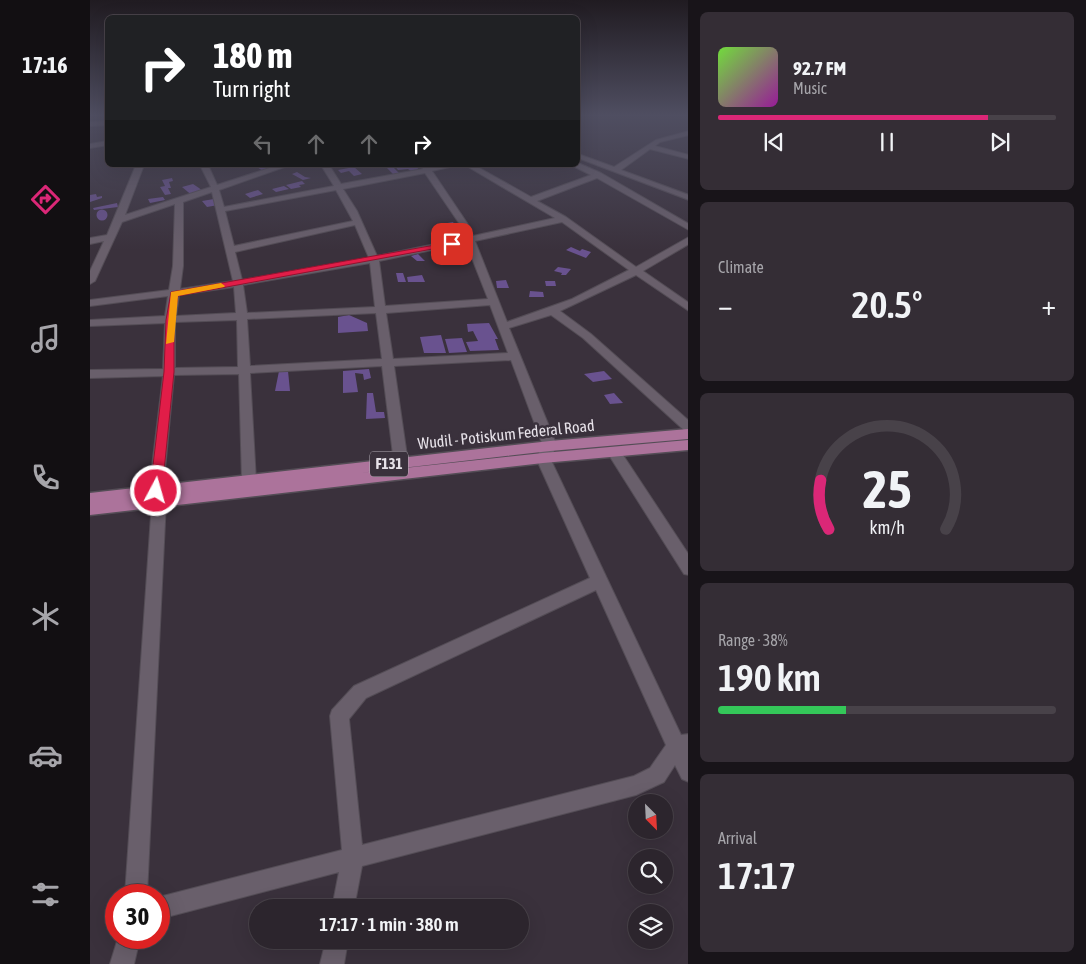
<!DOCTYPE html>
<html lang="en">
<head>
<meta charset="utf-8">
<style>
  :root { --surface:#2c252d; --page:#342d35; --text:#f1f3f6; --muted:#a6a5aa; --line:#484249; --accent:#db2777 }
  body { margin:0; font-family:"Asap Condensed",sans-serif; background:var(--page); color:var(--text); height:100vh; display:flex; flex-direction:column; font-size:19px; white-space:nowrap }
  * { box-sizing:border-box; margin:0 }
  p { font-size:16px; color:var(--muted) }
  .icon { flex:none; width:28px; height:28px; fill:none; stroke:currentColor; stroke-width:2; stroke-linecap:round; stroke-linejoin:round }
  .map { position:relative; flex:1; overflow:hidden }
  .sheet { display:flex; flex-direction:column; gap:12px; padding:12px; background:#181419; width:398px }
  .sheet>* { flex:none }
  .banner { position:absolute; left:15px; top:15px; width:475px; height:152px; border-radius:8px; box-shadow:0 5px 20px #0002,0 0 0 1px var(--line); background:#202124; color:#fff; overflow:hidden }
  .needle { width:32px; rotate:156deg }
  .fabs { position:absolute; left:538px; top:794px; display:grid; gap:10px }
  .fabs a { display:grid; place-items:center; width:45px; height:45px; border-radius:50%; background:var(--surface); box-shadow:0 5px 20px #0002,0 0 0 1px var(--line); font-size:25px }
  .speed { position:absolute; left:15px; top:884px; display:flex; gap:10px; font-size:25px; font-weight:700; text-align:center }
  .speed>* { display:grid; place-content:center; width:65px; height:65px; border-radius:50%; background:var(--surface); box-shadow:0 5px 20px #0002,0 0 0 1px var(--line); line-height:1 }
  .speed .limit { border:8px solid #d22; background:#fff; color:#111 }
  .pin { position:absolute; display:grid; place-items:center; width:42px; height:42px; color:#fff; margin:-21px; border-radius:10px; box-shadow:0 2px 8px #0006 }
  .me { position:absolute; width:55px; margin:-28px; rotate:6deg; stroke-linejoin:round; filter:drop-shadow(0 0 4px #0008) }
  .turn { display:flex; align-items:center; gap:18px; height:105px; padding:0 25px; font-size:22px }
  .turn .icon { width:65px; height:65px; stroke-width:2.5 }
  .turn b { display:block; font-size:35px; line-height:42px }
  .lanes { display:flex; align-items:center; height:48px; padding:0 25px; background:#0003; justify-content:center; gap:25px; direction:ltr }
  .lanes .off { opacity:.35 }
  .big { font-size:38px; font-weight:600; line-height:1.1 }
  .sheet .widget { flex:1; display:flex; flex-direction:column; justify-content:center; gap:8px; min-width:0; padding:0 18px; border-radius:8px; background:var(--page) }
  .sheet .dial { align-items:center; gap:0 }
  .dial svg { height:130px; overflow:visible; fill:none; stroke:var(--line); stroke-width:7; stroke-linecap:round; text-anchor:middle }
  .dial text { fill:var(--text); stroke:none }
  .song { display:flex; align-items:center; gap:15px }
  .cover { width:60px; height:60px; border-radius:8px; background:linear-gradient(135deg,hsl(100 70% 55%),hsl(300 70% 35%)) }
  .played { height:5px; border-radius:2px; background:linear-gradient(90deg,var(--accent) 80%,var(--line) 80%) }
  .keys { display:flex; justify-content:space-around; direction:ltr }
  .heat { display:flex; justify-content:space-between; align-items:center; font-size:28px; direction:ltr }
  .charge { height:8px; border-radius:4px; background:linear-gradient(90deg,#34c759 38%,var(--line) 0) }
  .trip { position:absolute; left:159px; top:899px; width:280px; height:50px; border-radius:25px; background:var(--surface); box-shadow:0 5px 20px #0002,0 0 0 1px var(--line); font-weight:600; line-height:50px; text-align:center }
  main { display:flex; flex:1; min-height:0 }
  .tab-bar { display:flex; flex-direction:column; width:90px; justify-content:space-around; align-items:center; background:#120f12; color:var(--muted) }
  .tab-bar .icon { width:35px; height:35px }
  .tab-bar .selected { color:var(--accent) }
  .tab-bar b { font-size:22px; color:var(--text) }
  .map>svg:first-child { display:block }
  .building { fill:#69528f }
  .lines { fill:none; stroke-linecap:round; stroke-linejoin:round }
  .minor-casing { stroke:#544d56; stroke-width:2 }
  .major-casing { stroke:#544d56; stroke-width:3 }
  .minor { fill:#695f6b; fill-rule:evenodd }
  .major { fill:#ac739b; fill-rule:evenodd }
  .route { fill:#e11d48; stroke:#92132f }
  .slow { fill:#f59e0b }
  .labels { text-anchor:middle; stroke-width:5; stroke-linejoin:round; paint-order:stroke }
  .shield { fill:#3a313c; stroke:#b3adb5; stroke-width:1 }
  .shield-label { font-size:15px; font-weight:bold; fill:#e7e2e9 }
  .street-label { font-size:16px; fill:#e7e2e9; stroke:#3a313c }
</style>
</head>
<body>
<main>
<nav class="tab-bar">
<b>17:16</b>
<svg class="icon selected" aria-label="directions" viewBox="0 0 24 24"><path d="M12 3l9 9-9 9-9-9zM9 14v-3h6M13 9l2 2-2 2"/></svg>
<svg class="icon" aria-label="music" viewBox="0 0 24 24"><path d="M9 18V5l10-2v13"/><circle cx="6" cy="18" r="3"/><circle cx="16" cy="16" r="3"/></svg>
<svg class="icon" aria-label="phone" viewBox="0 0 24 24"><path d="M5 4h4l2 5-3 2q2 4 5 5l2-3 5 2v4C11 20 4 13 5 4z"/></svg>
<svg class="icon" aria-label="climate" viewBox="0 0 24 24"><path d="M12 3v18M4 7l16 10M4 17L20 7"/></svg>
<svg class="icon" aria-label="car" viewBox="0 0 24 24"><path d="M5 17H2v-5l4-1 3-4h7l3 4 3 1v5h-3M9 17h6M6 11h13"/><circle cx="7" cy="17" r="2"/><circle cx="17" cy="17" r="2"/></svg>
<svg class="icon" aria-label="filters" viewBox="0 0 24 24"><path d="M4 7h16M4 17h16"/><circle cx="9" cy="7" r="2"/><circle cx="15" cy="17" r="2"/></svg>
</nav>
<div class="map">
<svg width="599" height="964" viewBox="0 0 599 964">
  <rect width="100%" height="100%" fill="#3a313c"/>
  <path class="building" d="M164 165H181L189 169 173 171Z
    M304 165H323L333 172 306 177 297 168 303 167 309 173 321 171 318 169 308 170Z
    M264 167 272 174 264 176 259 171 251 173 248 170Z
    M207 172 215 177 221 178 213 180 202 174Z
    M82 178 83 181 79 182 81 188H78L81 194 75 195 70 187 75 186 72 180Z
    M212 181 215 184 209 185 211 187 201 189 196 185Z
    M103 184 109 188 115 193 104 197 92 187Z
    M194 186 199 189 186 192 182 189Z
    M168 190 173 194 160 198 155 194Z
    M6 194 7 197 12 196V198L0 202V195Z
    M73 197 75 200 60 203 58 199Z
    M124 199 128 205 117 207 112 201Z
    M27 203 28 207 4 210 3 208Z
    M6.5 215a5.5 5.5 0 1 1 11 0a5.5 5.5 0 1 1-11 0Z
    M363 222 366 227 355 228 352 224Z
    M481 247 490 251 492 249 501 252 496 258 476 250Z
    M328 254 335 261H327L321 256Z
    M468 267 481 269 476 275H471L472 273 464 271Z
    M306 273H313L316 282H308Z
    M332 275 335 282H318L317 277Z
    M416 280 419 288H407L406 281Z
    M455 281H465L466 286H456Z
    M440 291 453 292 454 297H439Z
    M259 315 277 323 278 331 248 333V317Z
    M399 323 408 339H405L409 350 380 351 376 342 388 341 383 331 378 332 377 324Z
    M351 335 356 353H334L330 337Z
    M372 338 377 352 359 353 355 339Z
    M279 369 281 378 274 380 273 374 265 373 268 392 253 393V371Z
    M189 371H198L200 391H185Z
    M514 371 522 379 503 382 494 374Z
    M277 393H283L286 412H294L295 418 276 419Z
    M524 393 533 403 520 404 514 395Z"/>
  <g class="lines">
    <defs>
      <path id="minor" d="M18 121V125L0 126V122Z
        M599 131V135L570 142 565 146 599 155V159L560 149 531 170 599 195V200L488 158V154L524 167 566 140Z
        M18 141V145L0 148V144Z
        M488 163 511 173 599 224V230L507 178 447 201 476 217 546 267 599 237V244L553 271 599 303V311L546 275 470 311 501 334 599 421V432L595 431 493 338 461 315 419 328 467 446 460 458 591 735 599 734V782L592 779 585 765 574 782 546 795 272 866 264 908H242L249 872 69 919V897L252 850 240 716 242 710 264 686 500 578 446 458 453 446 421 360 304 366 318 463 311 468 304 463 292 366 160 373 166 481 159 486 152 481 149 374 84 375 73 491 71 495H61L59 491 73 376 0 378V370L73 369 75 323 0 326V320L75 316 78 296 0 306V300L79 290 83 266 85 204 32 222 5 281 0 284V271L14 241 0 244V238L17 235 46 165H54L35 215 121 187 110 165H118L127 185 189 165H200L129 190 134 207 244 186 231 165H239L251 184 333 169 330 165H338L339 167 368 165 342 171 377 223 383 236 465 218 375 165H384L441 197 501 175 481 165ZM335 173 369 223 374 238 287 256 267 211 253 189ZM246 190 263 221 144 246 135 211ZM122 192 143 281 90 289 93 266V202ZM472 222 539 270 482 299 417 322 385 241ZM265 225 279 258 152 280 145 252ZM376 243 398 299 295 306 289 261ZM280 263 285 307 157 313 153 285ZM144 287 146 313 86 316 89 295ZM400 305 418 353 303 359 296 313ZM286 313 292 359 160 366 157 319ZM147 320 148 367 85 368V322ZM506 590 576 745 560 768 544 776 272 845 259 719 276 698Z
        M524 447 529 449 599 555V575L594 574 517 452Z
        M69 496 74 497 76 501 57 895H35L62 501 64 497Z
        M28 938H50L44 964H20Z
        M236 940H258L254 964H230Z"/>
      <path id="major" d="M599 429V439L460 451 269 473 453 453 599 440V450L453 463 0 515V493L460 441Z"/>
    </defs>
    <use href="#minor" class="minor-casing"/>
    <use href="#major" class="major-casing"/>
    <use href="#minor" class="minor"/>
    <use href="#major" class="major"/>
  </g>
  <linearGradient id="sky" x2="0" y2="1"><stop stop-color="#201b21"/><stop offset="0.46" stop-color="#4f4e61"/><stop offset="1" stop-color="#4f4e61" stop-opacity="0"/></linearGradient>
  <rect width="599" height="250" fill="url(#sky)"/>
  <path class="route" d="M362 242 365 244 364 245 88 296 84 320V372L72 491 66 495 62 494 60 491 74 372 76 320 81 292Z"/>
  <path class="slow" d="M131 283 135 286 134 287 88 296 84 342 76 344 81 292Z"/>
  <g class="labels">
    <rect class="shield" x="280" y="451.5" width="38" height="25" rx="4"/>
    <g class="shield-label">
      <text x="299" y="469">F131</text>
    </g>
    <g class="street-label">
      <text transform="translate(416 434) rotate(-6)" y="6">Wudil - Potiskum Federal Road</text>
    </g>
  </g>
</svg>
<div class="fabs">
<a><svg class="needle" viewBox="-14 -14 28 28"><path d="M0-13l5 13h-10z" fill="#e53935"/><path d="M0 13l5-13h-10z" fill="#a6a5aa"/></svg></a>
<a><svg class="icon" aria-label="search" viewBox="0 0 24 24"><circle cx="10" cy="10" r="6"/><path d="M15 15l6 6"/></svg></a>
<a><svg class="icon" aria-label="layers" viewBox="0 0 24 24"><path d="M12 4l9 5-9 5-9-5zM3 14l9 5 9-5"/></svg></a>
</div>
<div class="speed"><div class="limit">30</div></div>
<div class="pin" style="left:362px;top:244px;background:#d93025"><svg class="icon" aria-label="arrive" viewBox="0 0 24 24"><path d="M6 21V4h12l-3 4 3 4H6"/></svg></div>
<svg class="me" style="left:66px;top:491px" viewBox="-20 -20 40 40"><circle r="17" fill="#e11d48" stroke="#fff" stroke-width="3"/><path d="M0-11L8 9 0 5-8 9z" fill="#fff"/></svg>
<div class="trip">17:17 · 1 min · 380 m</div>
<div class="banner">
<div class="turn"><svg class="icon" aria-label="right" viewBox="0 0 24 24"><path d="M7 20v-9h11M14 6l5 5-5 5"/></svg><div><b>180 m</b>Turn right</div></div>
<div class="lanes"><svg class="icon off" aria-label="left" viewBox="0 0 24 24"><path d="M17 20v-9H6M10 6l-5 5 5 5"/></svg><svg class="icon off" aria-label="ahead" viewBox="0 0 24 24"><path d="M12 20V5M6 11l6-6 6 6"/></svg><svg class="icon off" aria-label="ahead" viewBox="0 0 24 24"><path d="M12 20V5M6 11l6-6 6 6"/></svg><svg class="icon" aria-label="right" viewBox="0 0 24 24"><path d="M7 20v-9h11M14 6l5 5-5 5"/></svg></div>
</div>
</div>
<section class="sheet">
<div class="widget">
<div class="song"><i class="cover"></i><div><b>92.7 FM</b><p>Music</p></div></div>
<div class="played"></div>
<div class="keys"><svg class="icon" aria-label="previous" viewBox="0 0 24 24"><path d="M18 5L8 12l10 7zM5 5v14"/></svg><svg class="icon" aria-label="pause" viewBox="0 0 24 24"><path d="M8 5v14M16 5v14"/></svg><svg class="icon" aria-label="next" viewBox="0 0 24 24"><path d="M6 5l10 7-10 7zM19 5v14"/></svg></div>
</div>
<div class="widget"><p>Climate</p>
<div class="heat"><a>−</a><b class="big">20.5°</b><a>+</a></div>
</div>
<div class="widget dial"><svg viewBox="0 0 100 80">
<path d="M14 69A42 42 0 1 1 86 69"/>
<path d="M14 69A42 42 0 0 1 9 39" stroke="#db2777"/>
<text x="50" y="56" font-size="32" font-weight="700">25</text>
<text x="50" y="72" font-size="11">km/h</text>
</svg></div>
<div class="widget"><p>Range · 38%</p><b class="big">190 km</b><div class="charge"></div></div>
<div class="widget"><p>Arrival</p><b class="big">17:17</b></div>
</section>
</main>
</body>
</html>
